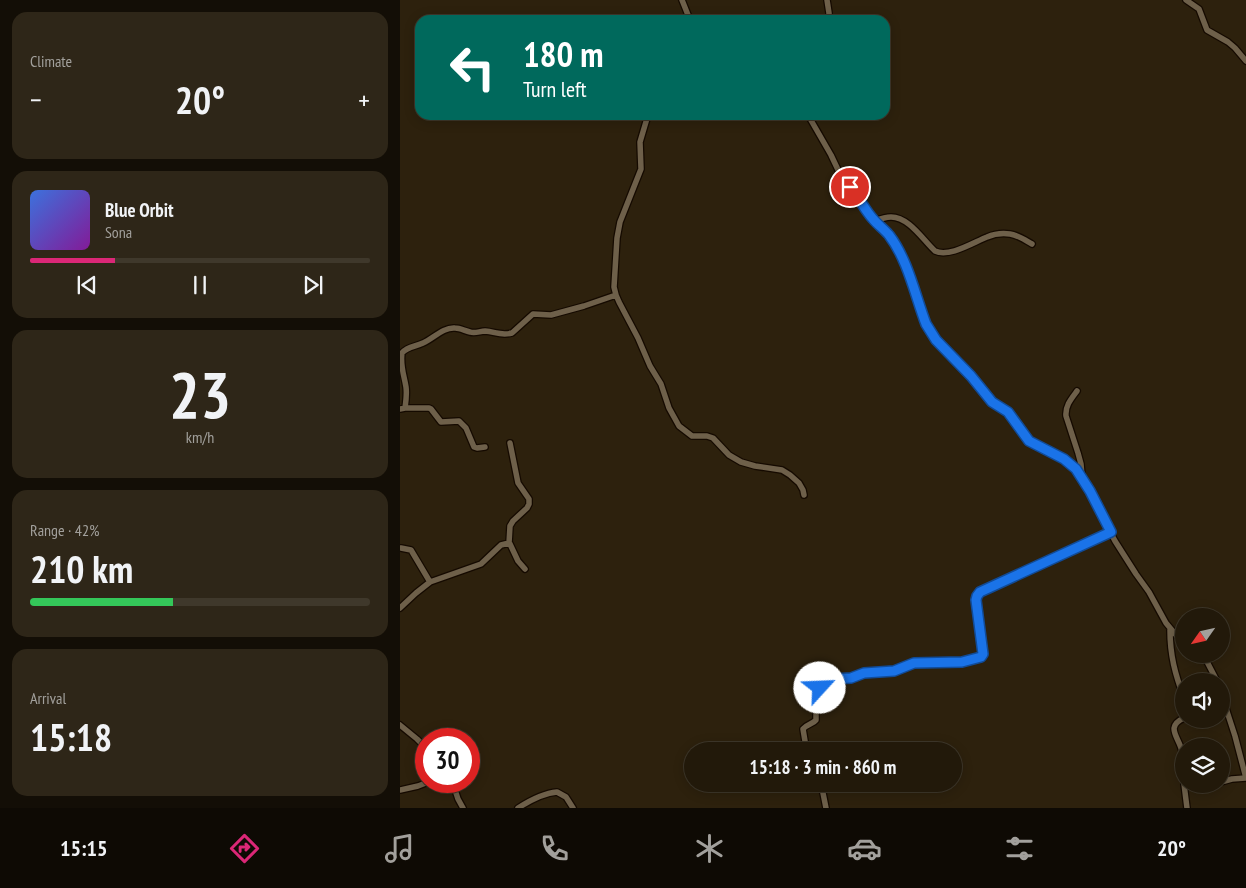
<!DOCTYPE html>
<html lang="en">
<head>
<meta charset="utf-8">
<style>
  :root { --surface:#22190a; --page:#2e2618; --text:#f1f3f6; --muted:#a2a09c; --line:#3f382b; --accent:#db2777 }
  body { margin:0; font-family:"PT Sans Narrow",sans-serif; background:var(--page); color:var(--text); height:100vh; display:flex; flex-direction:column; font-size:19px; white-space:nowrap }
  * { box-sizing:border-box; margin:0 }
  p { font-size:16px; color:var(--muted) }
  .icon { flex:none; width:28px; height:28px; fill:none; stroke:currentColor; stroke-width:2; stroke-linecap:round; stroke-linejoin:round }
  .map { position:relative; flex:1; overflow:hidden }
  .panel { display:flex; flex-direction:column; gap:12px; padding:12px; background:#130e06; width:400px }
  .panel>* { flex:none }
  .hud { position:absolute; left:15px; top:15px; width:475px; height:105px; border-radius:15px; box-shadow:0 2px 12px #0003,0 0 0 1px var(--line); background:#00695c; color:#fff; overflow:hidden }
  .needle { width:32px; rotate:236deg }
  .tools { position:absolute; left:775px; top:608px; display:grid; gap:10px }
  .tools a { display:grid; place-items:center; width:55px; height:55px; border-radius:50%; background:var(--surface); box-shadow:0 2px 12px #0003,0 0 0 1px var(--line); font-size:25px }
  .speed { position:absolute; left:15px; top:728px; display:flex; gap:10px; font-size:25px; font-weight:700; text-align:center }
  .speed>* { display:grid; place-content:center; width:65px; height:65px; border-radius:50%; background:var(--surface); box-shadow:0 2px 12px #0003,0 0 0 1px var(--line); line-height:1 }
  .speed .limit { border:8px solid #d22; background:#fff; color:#111 }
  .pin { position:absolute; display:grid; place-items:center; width:42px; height:42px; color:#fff; margin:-21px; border:2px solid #fff; border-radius:50%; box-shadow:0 1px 5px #0007 }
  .me { position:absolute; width:55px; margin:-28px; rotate:65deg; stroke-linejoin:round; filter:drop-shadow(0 0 4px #0008) }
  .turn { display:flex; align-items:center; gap:18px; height:105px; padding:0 25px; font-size:22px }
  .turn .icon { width:65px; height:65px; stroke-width:2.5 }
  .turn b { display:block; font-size:35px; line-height:42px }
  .big { font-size:38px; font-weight:800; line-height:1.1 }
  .panel .widget { flex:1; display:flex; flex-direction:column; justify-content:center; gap:8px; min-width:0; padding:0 18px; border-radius:15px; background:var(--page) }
  .panel .dial { align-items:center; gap:0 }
  .dial b { font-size:65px; line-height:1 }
  .song { display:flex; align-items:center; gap:15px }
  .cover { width:60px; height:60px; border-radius:8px; background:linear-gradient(135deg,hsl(220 70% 55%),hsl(290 70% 35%)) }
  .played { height:5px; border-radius:2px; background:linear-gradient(90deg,var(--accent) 25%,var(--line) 25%) }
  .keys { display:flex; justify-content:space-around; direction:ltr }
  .heat { display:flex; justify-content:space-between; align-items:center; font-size:28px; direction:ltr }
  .charge { height:8px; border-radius:4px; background:linear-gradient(90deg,#34c759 42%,var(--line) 0) }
  .trip { position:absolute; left:284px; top:742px; width:278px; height:50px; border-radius:25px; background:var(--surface); box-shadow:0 2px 12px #0003,0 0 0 1px var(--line); font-weight:800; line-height:50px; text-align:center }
  .tab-bar { display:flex; height:80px; justify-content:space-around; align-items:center; background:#0e0a04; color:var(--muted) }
  .tab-bar .icon { width:35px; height:35px }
  .tab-bar .on { color:var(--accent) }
  .tab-bar b { font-size:22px; color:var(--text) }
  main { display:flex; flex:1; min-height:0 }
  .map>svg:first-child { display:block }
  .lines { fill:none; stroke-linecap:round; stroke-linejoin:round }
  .minor-casing { stroke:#150a00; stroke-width:8 }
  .minor { stroke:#6e604a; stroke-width:5.5 }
  .route-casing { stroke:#114b97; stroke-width:12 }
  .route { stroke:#1a73e8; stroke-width:9 }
</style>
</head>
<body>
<main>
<section class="panel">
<div class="widget"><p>Climate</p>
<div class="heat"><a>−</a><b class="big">20°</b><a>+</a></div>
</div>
<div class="widget">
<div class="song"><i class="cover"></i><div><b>Blue Orbit</b><p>Sona</p></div></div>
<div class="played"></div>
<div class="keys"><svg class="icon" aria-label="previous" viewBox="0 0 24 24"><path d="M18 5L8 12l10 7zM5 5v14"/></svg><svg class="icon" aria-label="pause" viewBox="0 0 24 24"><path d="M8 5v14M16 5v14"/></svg><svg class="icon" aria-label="next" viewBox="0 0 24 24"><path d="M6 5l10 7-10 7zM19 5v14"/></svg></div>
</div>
<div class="widget dial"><b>23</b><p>km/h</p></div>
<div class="widget"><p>Range · 42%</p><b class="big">210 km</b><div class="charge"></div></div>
<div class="widget"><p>Arrival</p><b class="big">15:18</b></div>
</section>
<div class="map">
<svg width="846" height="808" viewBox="0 0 846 808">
  <rect width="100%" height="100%" fill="#2d210d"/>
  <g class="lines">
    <defs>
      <path id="minor" d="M282 0 290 20
        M427 0 429 13V20
        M786 0 799 9 807 30 828 42 835 48 846 61
        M408 115 431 155 440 174 458 197 473 220 486 231 494 243 508 273 526 324 536 340 571 376 592 402 608 412 629 441 664 459 676 469 682 476 690 491 696 505 715 541 736 574 749 592 766 623 776 635 784 639
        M475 221C480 219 485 217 491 217 509 217 523 240 535 251 549 258 574 242 587 237 594 234 603 233 610 234 618 235 625 240 632 244
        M216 295 219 302 238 338 250 366 261 384 269 408 279 426 292 436H307L313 438 329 455 341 462 355 466 382 470 390 475 399 483 403 490 404 495
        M677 391C671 399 665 406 666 416L678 453 681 464 682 476
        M5 408H29L31 409 41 422 59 421 66 428 74 447 77 448 85 447
        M0 409 5 408C6 401 7 394 6 387 4 375 0 365 2 353 8 346 15 347 23 343 33 339 43 327 55 328 60 328 65 331 70 332 75 334 80 331 85 331 96 332 101 336 112 333L133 314 151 315 184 306 216 295 214 287 217 238 220 222 241 169 240 142 248 115
        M109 543 110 526 113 521 127 508 129 504V499L118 483 110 443
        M1 548 11 550 30 582
        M0 608 16 593 30 582 81 564 101 545 109 543 110 544 118 561 125 569
        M770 630C770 655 775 674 784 698
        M803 654 817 681
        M821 693 835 736 846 778
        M784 718C764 727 780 738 782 752 784 761 783 770 784 780
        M0 725 17 739 26 748
        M407 751 406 747 403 729C407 724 413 724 416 720V711L413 700 419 692 422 683 430 679H451L467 672 494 671 514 663 562 662 581 657 583 654 576 600 577 596 580 592 711 532
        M69 765 76 761
        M52 781 58 799 63 808
        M821 782 832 779 846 778
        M420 784 423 793 426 808
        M784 784 787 808
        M787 784C797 791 806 787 817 784
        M0 790 18 786 31 781
        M118 808C129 801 144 793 157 792L166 797 173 808"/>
    </defs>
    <use href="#minor" class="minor-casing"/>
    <use href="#minor" class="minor"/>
  </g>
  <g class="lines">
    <defs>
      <path id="route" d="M420 688 422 684 426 681 433 679 451 678 464 673 494 671 514 663 562 662 581 657 583 654 576 600 577 596 580 592 711 532 690 491 676 469 664 459 629 441 608 412 592 402 571 376 536 340 526 324C515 295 508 260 489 235 484 229 478 225 473 219 464 209 459 197 450 187"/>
    </defs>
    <use href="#route" class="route-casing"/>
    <use href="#route" class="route"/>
  </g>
</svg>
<div class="tools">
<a><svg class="needle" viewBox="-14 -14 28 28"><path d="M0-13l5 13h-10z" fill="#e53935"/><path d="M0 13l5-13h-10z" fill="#a2a09c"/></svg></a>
<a><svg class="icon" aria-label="sound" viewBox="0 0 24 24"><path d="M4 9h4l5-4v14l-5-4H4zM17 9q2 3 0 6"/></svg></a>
<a><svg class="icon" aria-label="layers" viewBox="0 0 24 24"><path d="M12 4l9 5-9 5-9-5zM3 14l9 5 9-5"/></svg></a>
</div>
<div class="speed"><div class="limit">30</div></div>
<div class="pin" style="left:450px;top:187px;background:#d93025"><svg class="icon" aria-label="arrive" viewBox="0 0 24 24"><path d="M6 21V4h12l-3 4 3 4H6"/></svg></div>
<svg class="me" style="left:420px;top:688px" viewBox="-20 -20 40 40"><circle r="19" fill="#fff"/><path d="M0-13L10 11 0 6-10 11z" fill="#1a73e8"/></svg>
<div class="trip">15:18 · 3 min · 860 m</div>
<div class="hud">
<div class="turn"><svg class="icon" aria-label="left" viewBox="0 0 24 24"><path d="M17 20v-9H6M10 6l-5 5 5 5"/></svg><div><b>180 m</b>Turn left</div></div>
</div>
</div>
</main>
<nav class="tab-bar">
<b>15:15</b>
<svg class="icon on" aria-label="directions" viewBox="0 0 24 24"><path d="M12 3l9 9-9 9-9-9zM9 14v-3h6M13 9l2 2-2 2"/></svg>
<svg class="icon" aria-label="music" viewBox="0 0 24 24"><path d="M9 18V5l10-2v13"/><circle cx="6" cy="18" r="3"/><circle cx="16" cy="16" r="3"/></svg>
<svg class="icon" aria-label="phone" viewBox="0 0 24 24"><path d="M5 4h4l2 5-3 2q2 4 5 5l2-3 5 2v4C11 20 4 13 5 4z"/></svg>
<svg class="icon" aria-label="climate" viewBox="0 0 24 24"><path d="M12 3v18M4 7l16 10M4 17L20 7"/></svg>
<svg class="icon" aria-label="car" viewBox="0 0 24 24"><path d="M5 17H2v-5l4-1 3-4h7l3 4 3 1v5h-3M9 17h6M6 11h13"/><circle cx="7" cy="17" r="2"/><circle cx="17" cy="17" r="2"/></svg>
<svg class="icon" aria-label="filters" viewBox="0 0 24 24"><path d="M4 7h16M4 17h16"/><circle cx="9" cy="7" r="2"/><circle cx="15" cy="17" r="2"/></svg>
<b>20°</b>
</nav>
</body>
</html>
